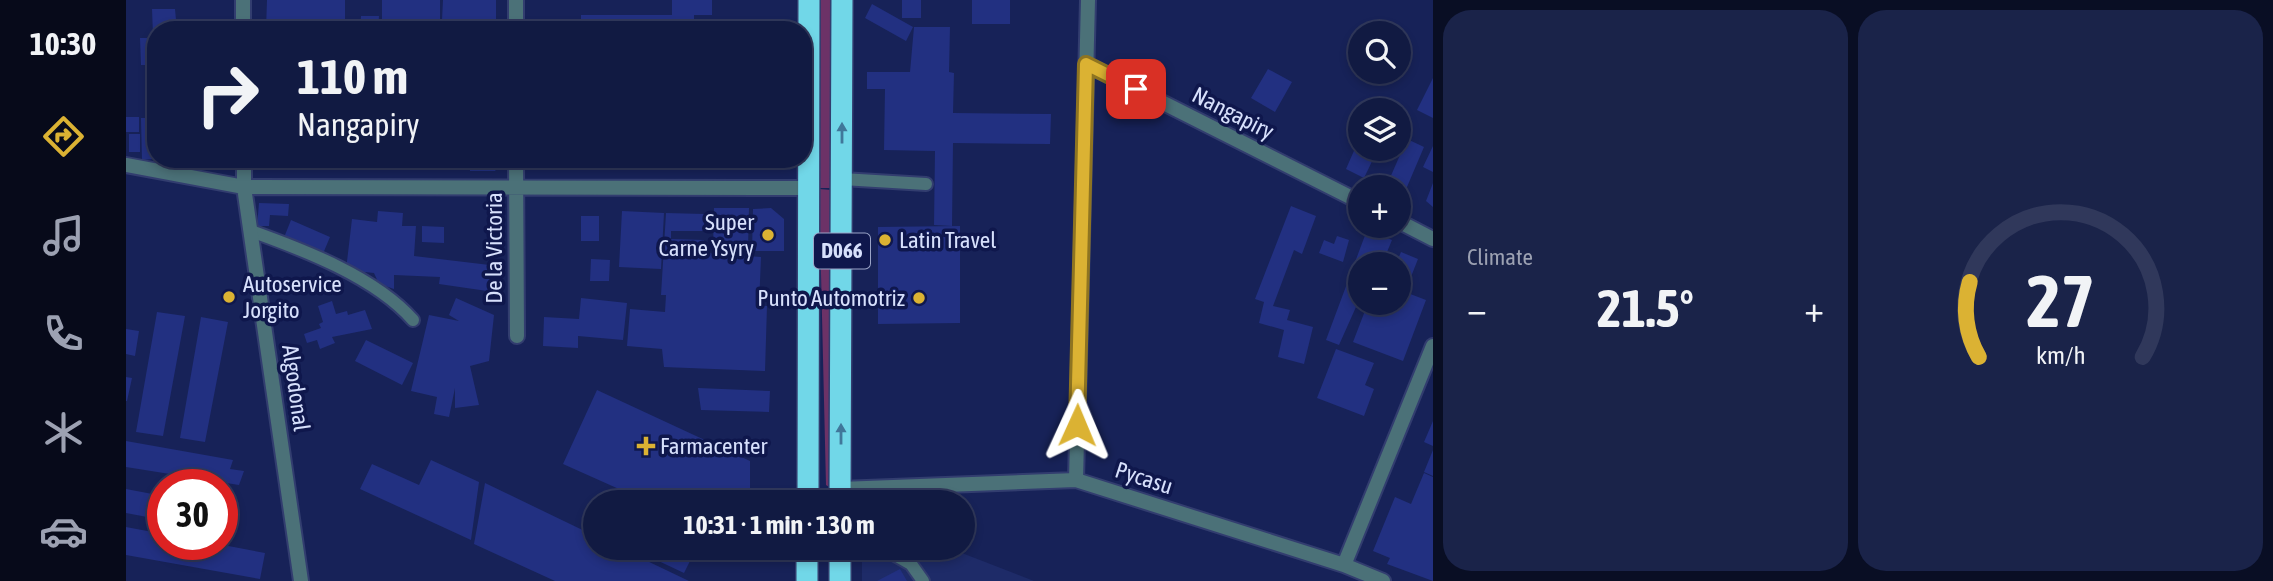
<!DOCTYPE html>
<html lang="en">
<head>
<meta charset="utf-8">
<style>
  :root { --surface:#111a42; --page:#1a2349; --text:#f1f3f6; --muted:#9ca1b2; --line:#30385b; --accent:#dbb233 }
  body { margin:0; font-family:"Asap Condensed",sans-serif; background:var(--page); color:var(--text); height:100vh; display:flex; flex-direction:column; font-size:26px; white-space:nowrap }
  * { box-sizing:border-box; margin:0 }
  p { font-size:23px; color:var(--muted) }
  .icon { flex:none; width:38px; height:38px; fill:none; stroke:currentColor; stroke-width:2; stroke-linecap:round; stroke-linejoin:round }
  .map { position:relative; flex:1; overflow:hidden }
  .panel { display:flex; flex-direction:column; gap:10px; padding:10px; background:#090e24; width:840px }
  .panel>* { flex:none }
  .hud { position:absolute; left:21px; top:21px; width:665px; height:147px; border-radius:28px; box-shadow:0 4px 10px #0003,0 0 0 2px var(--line); background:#111a42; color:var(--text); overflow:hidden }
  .controls { position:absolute; left:1222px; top:21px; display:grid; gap:14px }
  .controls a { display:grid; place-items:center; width:63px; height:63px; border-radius:50%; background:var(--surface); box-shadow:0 4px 10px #0003,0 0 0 2px var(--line); font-size:35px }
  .speed { position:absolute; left:21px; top:469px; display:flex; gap:14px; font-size:35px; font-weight:700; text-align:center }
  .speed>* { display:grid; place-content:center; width:91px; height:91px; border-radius:50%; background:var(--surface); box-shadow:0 4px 10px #0003,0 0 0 2px var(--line); line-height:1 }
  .speed .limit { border:10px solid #d22; background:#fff; color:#111 }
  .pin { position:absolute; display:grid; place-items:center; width:60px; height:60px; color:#fff; margin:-30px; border-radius:14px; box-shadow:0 4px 10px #0006 }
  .me { position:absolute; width:77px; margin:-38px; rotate:1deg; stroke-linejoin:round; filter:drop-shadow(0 0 5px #0008) }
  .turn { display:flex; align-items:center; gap:24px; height:147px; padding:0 35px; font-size:32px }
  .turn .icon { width:91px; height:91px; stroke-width:2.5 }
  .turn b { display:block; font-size:49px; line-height:60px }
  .big { font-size:52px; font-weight:700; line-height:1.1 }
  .panel .tile { flex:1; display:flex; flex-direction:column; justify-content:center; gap:10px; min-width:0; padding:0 24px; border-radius:28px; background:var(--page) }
  .panel .dial { align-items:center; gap:0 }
  .dial svg { height:182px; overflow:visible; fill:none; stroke:var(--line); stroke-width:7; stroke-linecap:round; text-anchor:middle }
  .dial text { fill:var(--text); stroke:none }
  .heat { display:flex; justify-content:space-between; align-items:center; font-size:38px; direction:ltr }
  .panel .tiles { flex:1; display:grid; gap:10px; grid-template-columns:repeat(2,1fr) }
  .trip { position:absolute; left:457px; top:490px; width:392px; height:70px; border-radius:35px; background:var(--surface); box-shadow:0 4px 10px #0003,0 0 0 2px var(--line); font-weight:700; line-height:70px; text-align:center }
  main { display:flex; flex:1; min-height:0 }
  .dock { display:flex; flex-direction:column; width:126px; justify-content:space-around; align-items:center; background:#070a1a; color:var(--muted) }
  .dock .icon { width:49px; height:49px }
  .dock .on { color:var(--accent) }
  .dock b { font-size:32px; color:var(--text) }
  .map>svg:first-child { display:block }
  .built { fill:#1e2b68 }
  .green { fill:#6c3267 }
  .building { fill:#223081 }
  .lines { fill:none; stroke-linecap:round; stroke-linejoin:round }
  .lane-casing { stroke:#323d6f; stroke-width:16 }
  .street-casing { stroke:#323d6f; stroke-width:18 }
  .highway-casing { stroke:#323d6f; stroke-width:24 }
  .lane { stroke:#4b7178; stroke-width:12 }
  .street { stroke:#4b7178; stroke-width:14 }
  .highway { stroke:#71d7e8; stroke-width:21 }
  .oneway { fill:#40779a }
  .route-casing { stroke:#8e7421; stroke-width:18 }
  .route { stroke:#dbb233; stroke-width:12 }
  .poi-dot { fill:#dbb233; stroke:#0f174c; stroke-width:2.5 }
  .labels { text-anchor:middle; stroke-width:7; stroke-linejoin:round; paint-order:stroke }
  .shield { fill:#0f174c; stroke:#9ba4c7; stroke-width:2 }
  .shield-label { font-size:21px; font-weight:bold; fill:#d7e0fc }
  .street-label { font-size:23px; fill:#d7e0fc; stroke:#0f174c }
  .poi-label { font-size:23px; fill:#d7e0fc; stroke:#0f174c; text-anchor:start }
</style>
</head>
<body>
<main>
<nav class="dock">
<b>10:30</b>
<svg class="icon on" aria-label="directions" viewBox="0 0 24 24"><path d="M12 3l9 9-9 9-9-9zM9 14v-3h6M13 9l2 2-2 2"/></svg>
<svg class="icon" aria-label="music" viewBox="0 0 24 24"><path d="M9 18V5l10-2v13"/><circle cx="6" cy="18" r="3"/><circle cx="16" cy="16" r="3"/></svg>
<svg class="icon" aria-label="phone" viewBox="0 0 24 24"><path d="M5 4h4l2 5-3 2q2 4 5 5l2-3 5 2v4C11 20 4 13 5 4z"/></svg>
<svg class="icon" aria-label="climate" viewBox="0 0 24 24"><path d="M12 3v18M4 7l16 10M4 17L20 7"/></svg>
<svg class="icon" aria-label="car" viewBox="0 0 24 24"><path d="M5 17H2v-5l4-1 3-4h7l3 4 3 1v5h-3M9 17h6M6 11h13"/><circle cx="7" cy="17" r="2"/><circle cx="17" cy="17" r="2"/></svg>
</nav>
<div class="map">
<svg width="1307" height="581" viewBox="0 0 1307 581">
  <rect width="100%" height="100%" fill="#172258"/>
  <path class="built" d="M736 548H823L908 581H736Z"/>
  <path class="green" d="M694 0H705V188H693Z
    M693 189 705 190 703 487 700 485Z"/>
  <path class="building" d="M141 0H219V19H214V30H140Z
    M256 0H314V24H256Z
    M317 0H370V30H346V21L316 20Z
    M546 0H586V15H568V30H455V15H546Z
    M776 0H795V18H776Z
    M846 0H884V24H846Z
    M746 4 787 27 780 41 739 18Z
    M26 9H49L50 20H56V30H30V35H27Z
    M235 16H253L252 30H234Z
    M788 27H824L823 72 828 73 827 113 925 114 924 144 827 143 826 226 808 225 809 151 758 150 759 89H741V72H784Z
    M14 38H30V65H15Z
    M20 69H30V92L19 93Z
    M1142 69 1166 82 1149 112 1125 98Z
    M1307 78V118L1291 110Z
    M0 117H13V132H0Z
    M15 118H30L27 159 16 160Z
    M3 134H14V152H3Z
    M1234 137V149H1252L1238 178 1220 169Z
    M1281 139 1298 147 1278 194 1272 192V187H1260Z
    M1307 146V172L1297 167Z
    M56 159H92V168H56Z
    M134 159H158V167H134Z
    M159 159H182V162H159Z
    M185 159H231V169H185Z
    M277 159H314V167H277Z
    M344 159H378L369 171H344Z
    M419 159H482L481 169 418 168Z
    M502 159H523V164L502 163Z
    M1307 183V207L1300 201Z
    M133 203 163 204 162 216 144 215 143 226H131Z
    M1165 206 1190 216 1176 254 1168 250 1147 306 1164 310 1161 320 1187 327 1178 364 1152 357 1158 330 1133 323 1138 302 1129 299Z
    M588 208H623L622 249H587Z
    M645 208 658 219V251H626L627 209Z
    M252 211 277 213 276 226H290L288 256 372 266 368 292 313 284 314 277 268 275V289L253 284 248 273 220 270 226 219 251 222Z
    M496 211 538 213 535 269 493 267Z
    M540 213 578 214V231H545V239L578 240V251H554L635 257 633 305 641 306 639 371 538 367 536 349 501 346 504 309 539 312 540 295H535Z
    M455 216H473V241H455Z
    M165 220 204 237 196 256 157 240Z
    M296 226 318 227V243L296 242Z
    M834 226V323L752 324V227Z
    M1241 230 1266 240 1256 264H1234V298L1213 345 1200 340Z
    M1211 236 1223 240 1217 262 1193 253 1198 240 1208 244Z
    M1275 252 1292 259 1279 292 1300 300 1277 361 1227 342 1242 303H1272L1270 264Z
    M465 259 484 260 483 281H464Z
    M330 298 368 315 363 361 344 366 353 405 329 408V388L323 417 308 414 311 397 285 391 303 315 333 321 323 315Z
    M455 298 501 303 497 340 452 336V348L417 346 418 317 453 319Z
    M206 301 210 314 221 311 222 315 239 310 246 329 206 337 209 343 194 349 191 340 181 343 178 334 195 328 193 324 197 322 192 306Z
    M31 312 59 316 37 436 10 432Z
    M75 317 102 322 79 442 54 438Z
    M0 329 13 331 9 356 0 354Z
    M240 340 287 363 276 385 229 361Z
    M1210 349 1248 363 1239 385 1248 389 1238 416 1191 398Z
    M0 377 6 378 1 401H0Z
    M572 388 644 391 643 412 575 410Z
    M471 390 624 461V502H522L437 464Z
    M1307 421V446L1298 442Z
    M0 441 107 460 104 469 118 471 113 485 0 467Z
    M1307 450V476L1298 472Z
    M305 460 353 482 345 540 234 489 246 464 293 485Z
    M1298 473 1307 477V581L1261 564 1264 558 1247 551 1269 497 1285 504Z
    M359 483 469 536V548H494L563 581H429L348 544Z
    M0 489 37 496V520L0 513Z
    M96 507 110 510 105 531 96 530Z
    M0 527 37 534V544H92L139 553 134 579 0 555Z
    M505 548H547L566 557 558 573Z
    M774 569 781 581H751Z"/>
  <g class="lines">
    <defs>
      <path id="lane" d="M716 179 800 184
        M125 231C178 250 249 277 287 320
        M757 548 785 564 797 581"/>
      <path id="street" d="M117 0V30
        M390 0V30
        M960 64 1234 202
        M118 159V187L175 581
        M390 159 391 336
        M0 165 118 187 683 188
        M1272 221 1307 239
        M950 480 962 0
        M714 489 950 480 1218 565 1257 581
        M1218 565 1307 346"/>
      <path id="highway" d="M682 502 683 0
        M714 502 716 0
        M714 548V581
        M681 581V548"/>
    </defs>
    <use href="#lane" class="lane-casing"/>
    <use href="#street" class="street-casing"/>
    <use href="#highway" class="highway-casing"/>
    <use href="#lane" class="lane"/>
    <use href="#street" class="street"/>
    <use href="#highway" class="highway"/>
  </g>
  <defs><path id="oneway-solid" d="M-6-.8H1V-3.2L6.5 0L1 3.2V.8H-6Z" transform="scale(1.75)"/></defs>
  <g class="oneway">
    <use href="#oneway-solid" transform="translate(716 133) rotate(-90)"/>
    <use href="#oneway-solid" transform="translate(715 434) rotate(-90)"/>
  </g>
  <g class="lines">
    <defs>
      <path id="route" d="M951 425 960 64 1010 89"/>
    </defs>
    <use href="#route" class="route-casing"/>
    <use href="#route" class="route"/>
  </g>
  <g class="poi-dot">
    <circle cx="642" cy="235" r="7"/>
    <circle cx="759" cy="240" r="7"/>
    <circle cx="103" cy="297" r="7"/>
    <circle cx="793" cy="298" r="7"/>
    <path d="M516.5 435.5h7v7h7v7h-7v7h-7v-7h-7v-7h7z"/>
  </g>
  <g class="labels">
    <rect class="shield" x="688" y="233.5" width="56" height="35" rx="5"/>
    <g class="shield-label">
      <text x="716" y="258">D066</text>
    </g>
    <g class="street-label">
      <text transform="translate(1107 113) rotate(27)" y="8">Nangapiry</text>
      <text transform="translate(368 248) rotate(-90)" y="8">De la Victoria</text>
      <text transform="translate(170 388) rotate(82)" y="8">Algodonal</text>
      <text transform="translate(1018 478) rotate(18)" y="8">Pycasu</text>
    </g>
    <g class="poi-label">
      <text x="628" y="230" text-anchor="end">Super<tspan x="628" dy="26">Carne Ysyry</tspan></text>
      <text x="773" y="248">Latin Travel</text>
      <text x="117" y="292">Autoservice<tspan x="117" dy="26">Jorgito</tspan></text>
      <text x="779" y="306" text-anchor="end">Punto Automotriz</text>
      <text x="534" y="454">Farmacenter</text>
    </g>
  </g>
</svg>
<div class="controls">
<a><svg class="icon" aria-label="search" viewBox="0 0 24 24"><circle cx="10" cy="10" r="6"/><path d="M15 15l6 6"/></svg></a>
<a><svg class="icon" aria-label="layers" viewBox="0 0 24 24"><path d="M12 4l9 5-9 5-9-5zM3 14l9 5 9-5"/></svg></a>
<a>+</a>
<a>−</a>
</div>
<div class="speed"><div class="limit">30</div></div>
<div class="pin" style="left:1010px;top:89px;background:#d93025"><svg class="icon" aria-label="arrive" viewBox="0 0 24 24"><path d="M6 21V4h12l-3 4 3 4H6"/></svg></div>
<svg class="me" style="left:951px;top:425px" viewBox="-20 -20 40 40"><path d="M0-17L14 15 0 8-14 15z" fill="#dbb233" stroke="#fff" stroke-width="4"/></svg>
<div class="trip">10:31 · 1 min · 130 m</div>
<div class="hud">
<div class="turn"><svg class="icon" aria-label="right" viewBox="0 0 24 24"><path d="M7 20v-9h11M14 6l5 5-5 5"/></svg><div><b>110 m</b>Nangapiry</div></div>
</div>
</div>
<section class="panel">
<div class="tiles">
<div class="tile"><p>Climate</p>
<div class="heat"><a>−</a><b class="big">21.5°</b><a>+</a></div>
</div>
<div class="tile dial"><svg viewBox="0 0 100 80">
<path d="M14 69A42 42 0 1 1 86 69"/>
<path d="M14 69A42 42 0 0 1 10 36" stroke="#dbb233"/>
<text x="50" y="56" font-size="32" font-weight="700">27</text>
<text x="50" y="72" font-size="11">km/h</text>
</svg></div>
</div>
</section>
</main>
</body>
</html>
